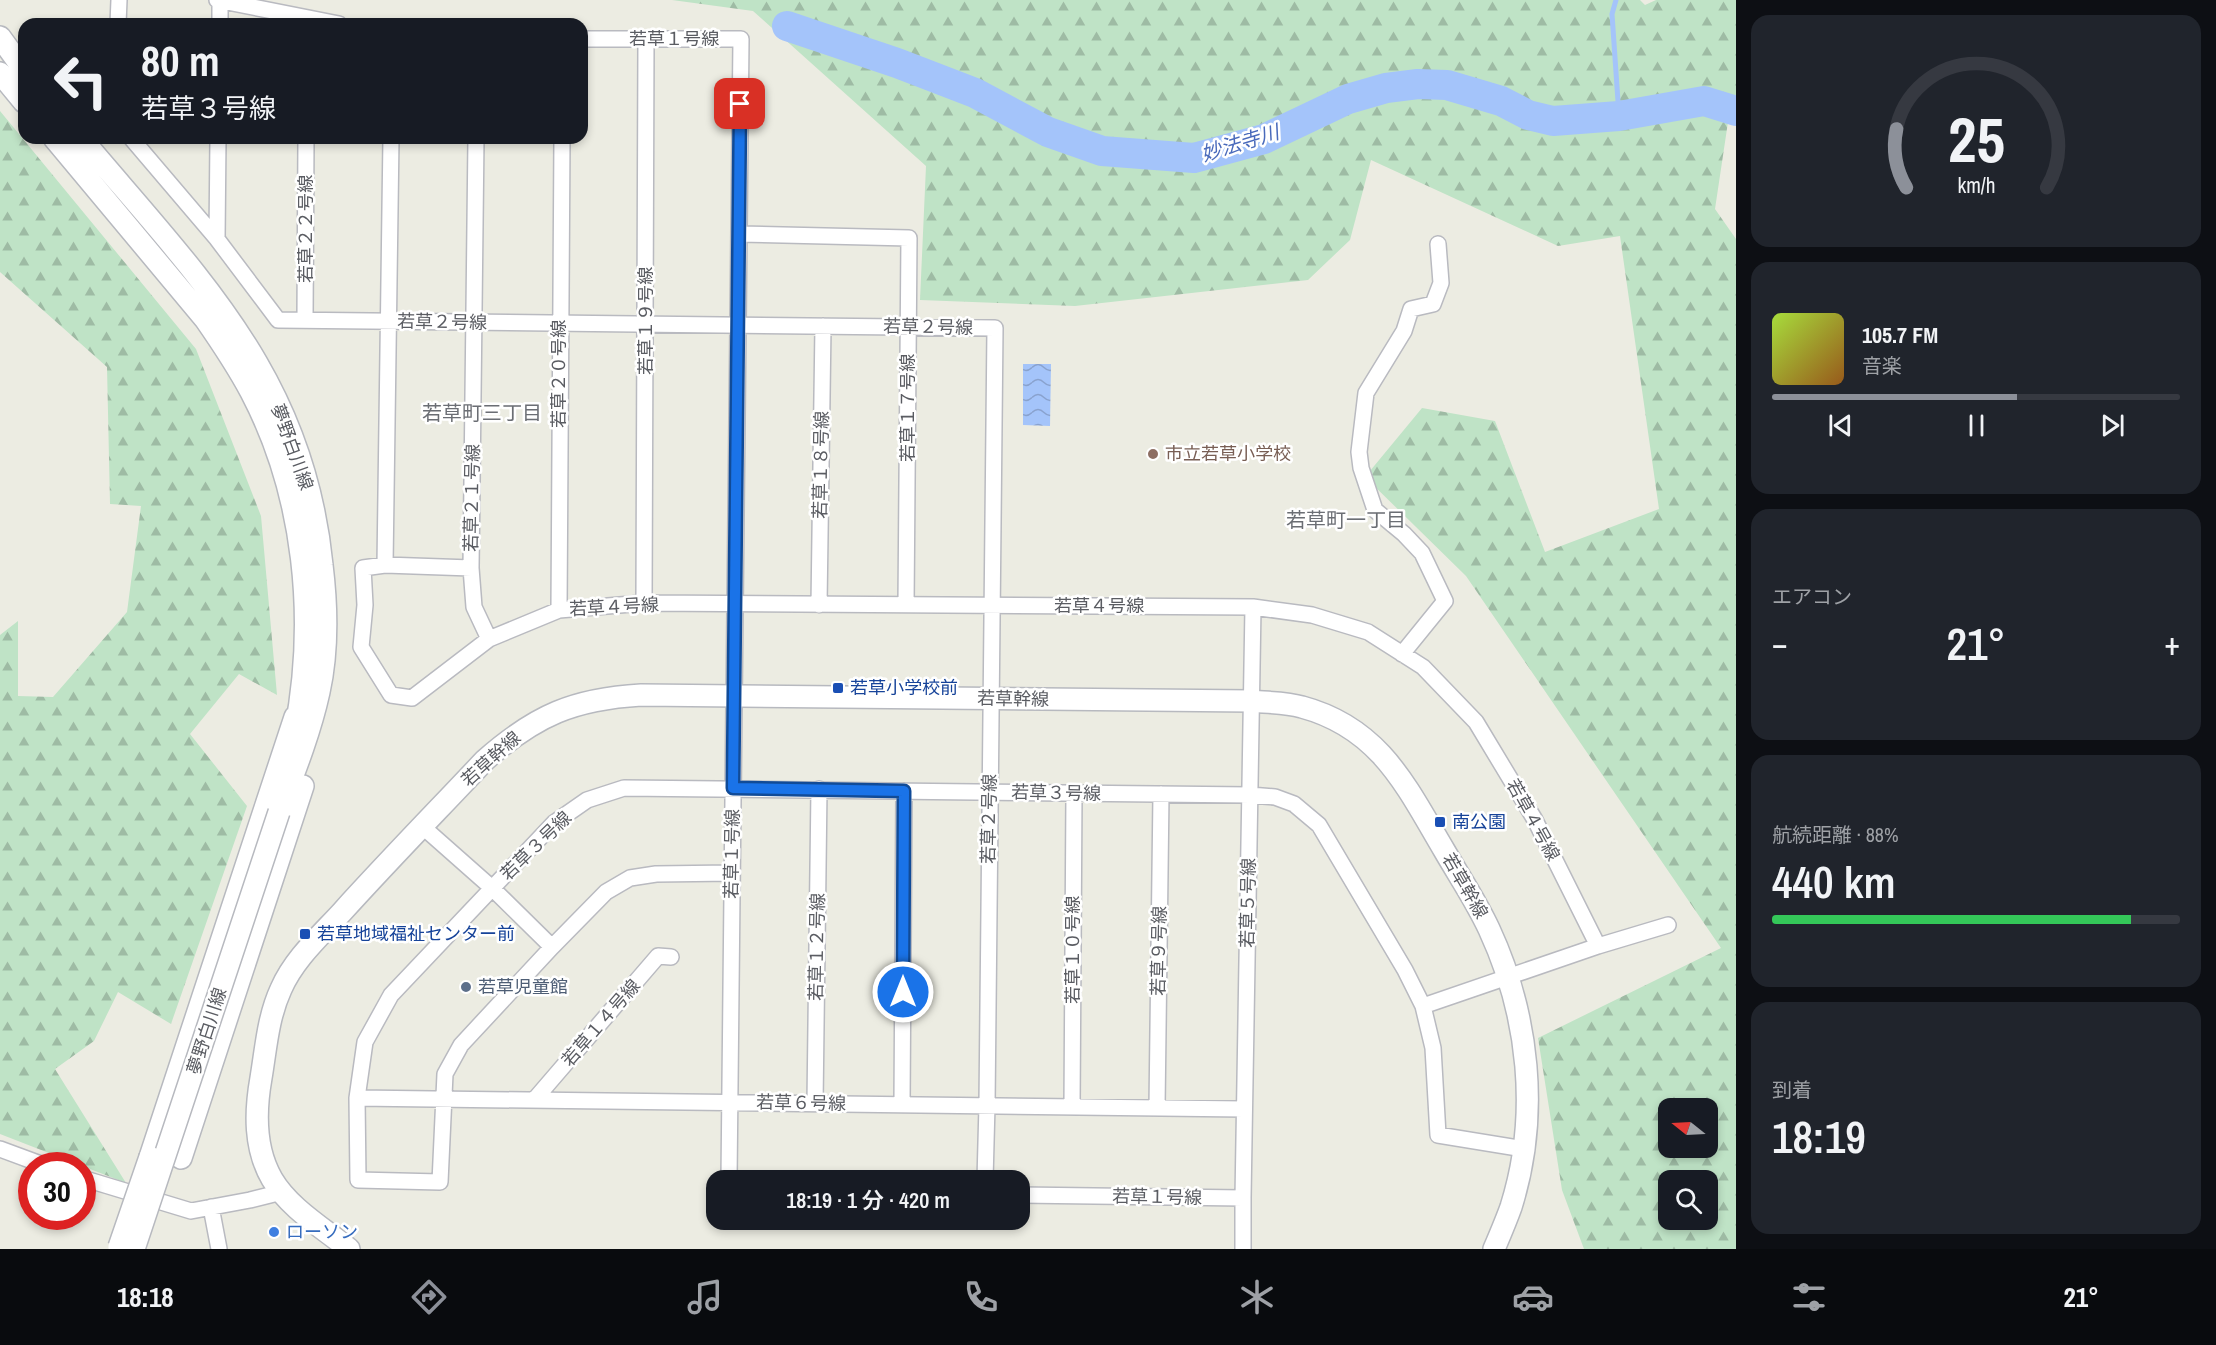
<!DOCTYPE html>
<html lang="ja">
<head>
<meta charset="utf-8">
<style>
  :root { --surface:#171b24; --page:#20242c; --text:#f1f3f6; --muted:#9ea1a6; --line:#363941; --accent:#8c9099 }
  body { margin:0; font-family:"Archivo Narrow","Noto Sans JP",sans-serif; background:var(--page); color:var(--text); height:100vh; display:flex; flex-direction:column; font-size:22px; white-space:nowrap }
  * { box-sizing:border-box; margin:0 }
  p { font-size:20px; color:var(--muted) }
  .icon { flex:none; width:33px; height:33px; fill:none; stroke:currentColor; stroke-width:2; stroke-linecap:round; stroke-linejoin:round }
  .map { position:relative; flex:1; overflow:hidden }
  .drawer { display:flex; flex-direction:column; gap:15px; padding:15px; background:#0d0f14; width:480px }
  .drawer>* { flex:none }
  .hud { position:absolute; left:18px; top:18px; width:570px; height:126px; border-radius:18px; box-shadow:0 3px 9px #0003; background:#171b24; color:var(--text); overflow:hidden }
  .needle { width:39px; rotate:288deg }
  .tools { position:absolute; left:1658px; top:1098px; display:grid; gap:12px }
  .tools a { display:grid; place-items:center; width:60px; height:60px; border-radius:12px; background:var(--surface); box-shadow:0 3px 9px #0003; font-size:30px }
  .speed { position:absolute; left:18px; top:1152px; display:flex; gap:12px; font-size:30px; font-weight:700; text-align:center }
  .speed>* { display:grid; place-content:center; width:78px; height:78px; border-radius:50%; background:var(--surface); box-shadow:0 3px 9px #0003; line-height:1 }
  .speed .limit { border:9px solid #d22; background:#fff; color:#111 }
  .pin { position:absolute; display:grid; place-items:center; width:51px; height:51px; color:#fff; margin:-26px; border-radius:12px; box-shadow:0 3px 9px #0006 }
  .me { position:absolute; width:66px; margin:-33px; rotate:0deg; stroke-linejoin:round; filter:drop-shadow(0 0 4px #0008) }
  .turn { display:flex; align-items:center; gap:21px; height:126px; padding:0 24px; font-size:27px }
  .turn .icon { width:78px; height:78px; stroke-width:2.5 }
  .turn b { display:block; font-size:42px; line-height:51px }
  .big { font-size:45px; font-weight:600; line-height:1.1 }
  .drawer .tile { flex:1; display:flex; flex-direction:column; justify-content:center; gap:9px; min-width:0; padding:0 21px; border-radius:18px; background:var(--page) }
  .drawer .dial { align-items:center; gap:0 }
  .dial svg { height:156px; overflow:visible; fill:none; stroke:var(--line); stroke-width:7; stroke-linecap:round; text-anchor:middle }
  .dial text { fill:var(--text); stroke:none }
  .song { display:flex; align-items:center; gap:18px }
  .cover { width:72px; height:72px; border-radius:9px; background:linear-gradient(135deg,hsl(80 70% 55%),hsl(30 70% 35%)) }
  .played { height:6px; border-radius:3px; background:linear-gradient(90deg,var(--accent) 60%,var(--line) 60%) }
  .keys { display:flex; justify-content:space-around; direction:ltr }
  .heat { display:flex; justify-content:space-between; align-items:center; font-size:33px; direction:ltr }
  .charge { height:9px; border-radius:4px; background:linear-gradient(90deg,#34c759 88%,var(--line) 0) }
  .trip { position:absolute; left:706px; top:1170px; width:324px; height:60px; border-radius:18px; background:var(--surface); box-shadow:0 3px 9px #0003; font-weight:600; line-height:60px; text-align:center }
  .tabs { display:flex; height:96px; justify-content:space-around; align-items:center; background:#090b0e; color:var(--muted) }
  .tabs .icon { width:42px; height:42px }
  .tabs .active { color:var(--accent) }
  .tabs b { font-size:27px; color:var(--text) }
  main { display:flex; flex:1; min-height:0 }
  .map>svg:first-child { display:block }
  .forest { fill:url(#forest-firs); fill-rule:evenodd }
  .water { fill:url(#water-waves) }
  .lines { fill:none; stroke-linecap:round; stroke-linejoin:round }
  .stream { stroke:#a4c4fa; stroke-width:5 }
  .river { stroke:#a4c4fa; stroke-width:30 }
  .street-casing { stroke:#b9bac0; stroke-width:18 }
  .secondary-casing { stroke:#b7b9bf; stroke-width:24 }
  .street { stroke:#fff; stroke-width:15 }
  .secondary { stroke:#fff; stroke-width:21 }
  .secondary-bridge-casing { stroke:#b7b9bf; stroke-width:24; stroke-linecap:butt }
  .secondary-bridge { stroke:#fff; stroke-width:21 }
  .route-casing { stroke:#114b97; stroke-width:15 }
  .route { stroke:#1a73e8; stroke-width:10 }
  .education-dot { fill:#8d6e63; stroke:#fff; stroke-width:2 }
  .transit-dot { fill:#1a4fb4; stroke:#fff; stroke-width:2 }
  .service-dot { fill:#5c6f8a; stroke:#fff; stroke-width:2 }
  .shop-dot { fill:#3f7fe0; stroke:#fff; stroke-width:2 }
  .labels { text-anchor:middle; stroke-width:5; stroke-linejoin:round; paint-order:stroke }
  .street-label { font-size:18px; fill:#5a5c62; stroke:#fff }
  .education-label { font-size:18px; fill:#785e54; stroke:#fff; text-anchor:start }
  .transit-label { font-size:18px; fill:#164399; stroke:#fff; text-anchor:start }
  .service-label { font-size:18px; fill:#4e5e75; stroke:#fff; text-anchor:start }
  .shop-label { font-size:18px; fill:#366cbe; stroke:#fff; text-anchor:start }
  .water-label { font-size:20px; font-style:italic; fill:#496abb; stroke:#fff }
  .neighbourhood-label { font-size:20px; fill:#6b6e74; stroke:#fff }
</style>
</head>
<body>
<main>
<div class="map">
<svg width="1736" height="1249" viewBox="0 0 1736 1249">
  <defs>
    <pattern id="forest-firs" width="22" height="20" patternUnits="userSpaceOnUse" patternTransform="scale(1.5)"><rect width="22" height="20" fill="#bfe3c6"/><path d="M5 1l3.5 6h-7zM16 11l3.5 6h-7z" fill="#9ebba4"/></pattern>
    <pattern id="water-waves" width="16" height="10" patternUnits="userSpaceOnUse" patternTransform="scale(1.5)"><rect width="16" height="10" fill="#a4c4fa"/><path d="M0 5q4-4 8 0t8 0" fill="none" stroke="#89a2ce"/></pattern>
  </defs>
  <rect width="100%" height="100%" fill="#ecece2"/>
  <path class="forest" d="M672 0H1640L1645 5 1656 0H1736V124L1728 122 1715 209 1736 239V1249H1584L1562 1190 1538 1038 1721 948 1466 576 1365 477 1422 408 1495 421 1545 552 1659 509 1620 236 1558 246 1371 160 1350 240 1308 280 1075 306 920 300 926 166 753 11ZM1668 1108H1707V1148H1668ZM1668 1180H1707V1220H1668Z
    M0 111 196 349 261 516 277 695 239 674 190 734 247 806 171 1024 118 992 94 1041 55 1069 126 1183 0 1134V635L18 621V696L53 697 127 612 141 506 110 504 107 367 0 272Z"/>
  <path class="water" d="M1023 364H1051L1050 426 1023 425Z"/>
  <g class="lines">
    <path class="stream" d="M1616 0 1612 14 1619 116"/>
    <path class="river" d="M787 26 897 63 975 93 1048 132 1102 151 1194 158 1264 139 1348 99 1386 88 1418 84 1447 85 1501 101 1528 115 1553 121 1619 116 1704 101 1736 111"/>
    <defs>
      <path id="street" d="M217 0 339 24
        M118 24 119 0
        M220 24V2
        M582 39H741L729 1180
        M131 138 217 239 278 320 995 328 987 1105 985 1180
        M391 138 385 565 363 568 365 605 361 647 391 695 412 698 489 639 559 610 644 603 1253 607 1312 615 1368 632 1423 667 1476 722 1535 820 1598 946
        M476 138 471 568 474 607 489 639
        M739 234 909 238 906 605
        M217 239 218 138
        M305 320 306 138
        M385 565 471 568
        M644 603 646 39
        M819 605 823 326
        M559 610 562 138
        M1402 654 1445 601 1422 553 1404 534 1375 510 1361 468 1359 452 1366 393 1404 331 1411 309 1433 304 1441 283 1438 244
        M423 827 492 888 552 947
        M732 873 656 874 630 878 606 892 552 947 461 1045 445 1074 440 1182 358 1180 357 1098 365 1042 391 995 554 823 587 800 624 788 1250 795 1275 797 1294 804 1319 825 1405 970 1423 1006 1433 1048 1438 1135 1524 1149
        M1423 1006 1598 946 1668 925
        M357 1098 1244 1109
        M535 1099 658 956 671 957
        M815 1104 819 789
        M902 1105 904 791
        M1072 1107 1074 793
        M1157 1108 1161 794
        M0 1149 46 1166
        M82 1178 191 1211 250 1200 282 1192
        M1020 1195 1243 1198V1249
        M1243 1198 1253 607
        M211 1207 219 1249"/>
      <path id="secondary" d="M0 37 24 70
        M0 73 24 102
        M54 138 205 319C221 342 237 366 251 392 305 495 317 619 295 732
        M81 138C141 210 210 282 257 363 293 425 315 494 322 565 327 606 328 651 319 692 310 733 294 773 279 812
        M150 1157 295 717
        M181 1158 303 786
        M349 1249C323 1228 289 1208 272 1179 254 1148 255 1112 261 1078 266 1048 268 1017 281 989 294 959 320 936 342 912 389 860 438 810 485 760 536 715 574 699 641 695L1252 701C1268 703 1286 702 1302 707 1380 728 1406 786 1444 850 1459 876 1476 901 1489 929 1529 1015 1540 1115 1511 1207 1506 1221 1500 1235 1494 1249"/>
    </defs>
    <use href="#street" class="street-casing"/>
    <use href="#secondary" class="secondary-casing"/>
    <use href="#street" class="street"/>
    <use href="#secondary" class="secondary"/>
    <defs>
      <path id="secondary-bridge" d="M119 1247 150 1157
        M134 1249 279 812"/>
    </defs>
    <use href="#secondary-bridge" class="secondary-bridge-casing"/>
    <use href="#secondary-bridge" class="secondary-bridge"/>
  </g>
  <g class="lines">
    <defs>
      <path id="route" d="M740 104 733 788 904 791 903 992"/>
    </defs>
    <use href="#route" class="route-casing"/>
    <use href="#route" class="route"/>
  </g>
  <circle class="education-dot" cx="1153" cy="454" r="6"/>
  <g class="transit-dot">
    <rect x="832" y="682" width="12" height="12" rx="3"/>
    <rect x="1434" y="816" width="12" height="12" rx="3"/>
    <rect x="299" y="928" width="12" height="12" rx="3"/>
  </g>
  <circle class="service-dot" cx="466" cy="987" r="6"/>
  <circle class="shop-dot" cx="274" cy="1232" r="6"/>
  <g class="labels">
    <g class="street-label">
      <text x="674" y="45">若草１号線</text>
      <text transform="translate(306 229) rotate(-90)" y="6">若草２２号線</text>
      <text transform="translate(646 321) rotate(-90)" y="6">若草１９号線</text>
      <text transform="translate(442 322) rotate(1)" y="6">若草２号線</text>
      <text transform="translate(928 327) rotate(1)" y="6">若草２号線</text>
      <text transform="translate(559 374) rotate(-90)" y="6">若草２０号線</text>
      <text transform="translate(908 408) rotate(-90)" y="6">若草１７号線</text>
      <text transform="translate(292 447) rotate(70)" y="6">夢野白川線</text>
      <text transform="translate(821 465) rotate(-89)" y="6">若草１８号線</text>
      <text transform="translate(472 498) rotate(-89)" y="6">若草２１号線</text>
      <text x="1099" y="612">若草４号線</text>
      <text transform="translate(614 607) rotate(-3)" y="6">若草４号線</text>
      <text transform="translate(1013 699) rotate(1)" y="6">若草幹線</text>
      <text transform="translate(491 759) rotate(-42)" y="6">若草幹線</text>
      <text transform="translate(1056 793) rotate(1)" y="6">若草３号線</text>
      <text transform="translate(989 819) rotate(-89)" y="6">若草２号線</text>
      <text transform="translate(1533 820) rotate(61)" y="6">若草４号線</text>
      <text transform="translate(536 846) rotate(-44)" y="6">若草３号線</text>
      <text transform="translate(732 854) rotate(-89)" y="6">若草１号線</text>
      <text transform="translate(1465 886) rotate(60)" y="6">若草幹線</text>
      <text transform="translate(1248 903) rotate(-89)" y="6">若草５号線</text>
      <text transform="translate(817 947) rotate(-89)" y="6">若草１２号線</text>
      <text transform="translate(1073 950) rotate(-90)" y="6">若草１０号線</text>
      <text transform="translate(1159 951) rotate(-89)" y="6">若草９号線</text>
      <text transform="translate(601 1023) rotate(-49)" y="6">若草１４号線</text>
      <text transform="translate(207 1031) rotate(-72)" y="6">夢野白川線</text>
      <text transform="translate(801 1103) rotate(1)" y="6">若草６号線</text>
      <text transform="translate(1157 1197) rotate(1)" y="6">若草１号線</text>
    </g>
    <g class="education-label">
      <text x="1165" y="460">市立若草小学校</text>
    </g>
    <g class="transit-label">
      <text x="850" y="694">若草小学校前</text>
      <text x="1452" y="828">南公園</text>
      <text x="317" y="940">若草地域福祉センター前</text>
    </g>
    <g class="service-label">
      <text x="478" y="993">若草児童館</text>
    </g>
    <g class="shop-label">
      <text x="286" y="1238">ローソン</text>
    </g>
    <g class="water-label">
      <text transform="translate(1240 143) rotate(-17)" y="7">妙法寺川</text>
    </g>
    <g class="neighbourhood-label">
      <text x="482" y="420">若草町三丁目</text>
      <text x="1346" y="527">若草町一丁目</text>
    </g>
  </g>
</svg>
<div class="tools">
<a><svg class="needle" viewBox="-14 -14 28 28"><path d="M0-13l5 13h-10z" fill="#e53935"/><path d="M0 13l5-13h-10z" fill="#9ea1a6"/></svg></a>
<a><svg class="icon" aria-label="search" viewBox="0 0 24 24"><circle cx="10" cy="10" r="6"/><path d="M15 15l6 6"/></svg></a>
</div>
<div class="speed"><div class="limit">30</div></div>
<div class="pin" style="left:740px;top:104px;background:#d93025"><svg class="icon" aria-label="arrive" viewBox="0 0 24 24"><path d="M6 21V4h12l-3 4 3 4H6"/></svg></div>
<svg class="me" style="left:903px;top:992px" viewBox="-20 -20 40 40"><circle r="17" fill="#1a73e8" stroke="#fff" stroke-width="3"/><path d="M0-11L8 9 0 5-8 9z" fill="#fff"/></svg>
<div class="trip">18:19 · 1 分 · 420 m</div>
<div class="hud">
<div class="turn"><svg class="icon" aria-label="left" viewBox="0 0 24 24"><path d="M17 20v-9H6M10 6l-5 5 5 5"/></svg><div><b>80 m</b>若草３号線</div></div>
</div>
</div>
<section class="drawer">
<div class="tile dial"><svg viewBox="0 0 100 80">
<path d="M14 69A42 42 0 1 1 86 69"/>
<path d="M14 69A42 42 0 0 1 9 39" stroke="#8c9099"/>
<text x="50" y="56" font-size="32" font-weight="700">25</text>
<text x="50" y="72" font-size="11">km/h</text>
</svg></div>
<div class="tile">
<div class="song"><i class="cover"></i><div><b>105.7 FM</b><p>音楽</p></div></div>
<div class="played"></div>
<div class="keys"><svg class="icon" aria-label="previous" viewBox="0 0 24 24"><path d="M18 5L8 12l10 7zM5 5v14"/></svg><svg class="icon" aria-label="pause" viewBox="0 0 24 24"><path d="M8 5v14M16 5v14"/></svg><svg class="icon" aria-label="next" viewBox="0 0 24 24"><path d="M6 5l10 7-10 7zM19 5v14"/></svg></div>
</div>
<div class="tile"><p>エアコン</p>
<div class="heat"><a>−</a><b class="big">21°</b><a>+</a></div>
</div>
<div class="tile"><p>航続距離 · 88%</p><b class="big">440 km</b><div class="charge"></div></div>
<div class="tile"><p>到着</p><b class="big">18:19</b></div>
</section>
</main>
<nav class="tabs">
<b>18:18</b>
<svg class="icon active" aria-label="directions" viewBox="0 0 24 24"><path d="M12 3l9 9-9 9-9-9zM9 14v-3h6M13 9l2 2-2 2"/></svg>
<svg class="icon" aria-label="music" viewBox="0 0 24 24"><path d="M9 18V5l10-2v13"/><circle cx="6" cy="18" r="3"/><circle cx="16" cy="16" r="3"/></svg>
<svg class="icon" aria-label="phone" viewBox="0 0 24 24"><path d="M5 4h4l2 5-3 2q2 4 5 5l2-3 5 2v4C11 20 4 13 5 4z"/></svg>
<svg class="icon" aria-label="climate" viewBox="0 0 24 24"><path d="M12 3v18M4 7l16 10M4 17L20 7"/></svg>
<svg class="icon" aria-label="car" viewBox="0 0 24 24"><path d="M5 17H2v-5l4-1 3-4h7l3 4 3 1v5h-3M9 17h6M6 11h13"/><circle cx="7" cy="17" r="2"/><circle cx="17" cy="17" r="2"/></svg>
<svg class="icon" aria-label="filters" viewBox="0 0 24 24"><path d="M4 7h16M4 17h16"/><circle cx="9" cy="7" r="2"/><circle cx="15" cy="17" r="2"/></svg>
<b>21°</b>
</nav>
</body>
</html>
